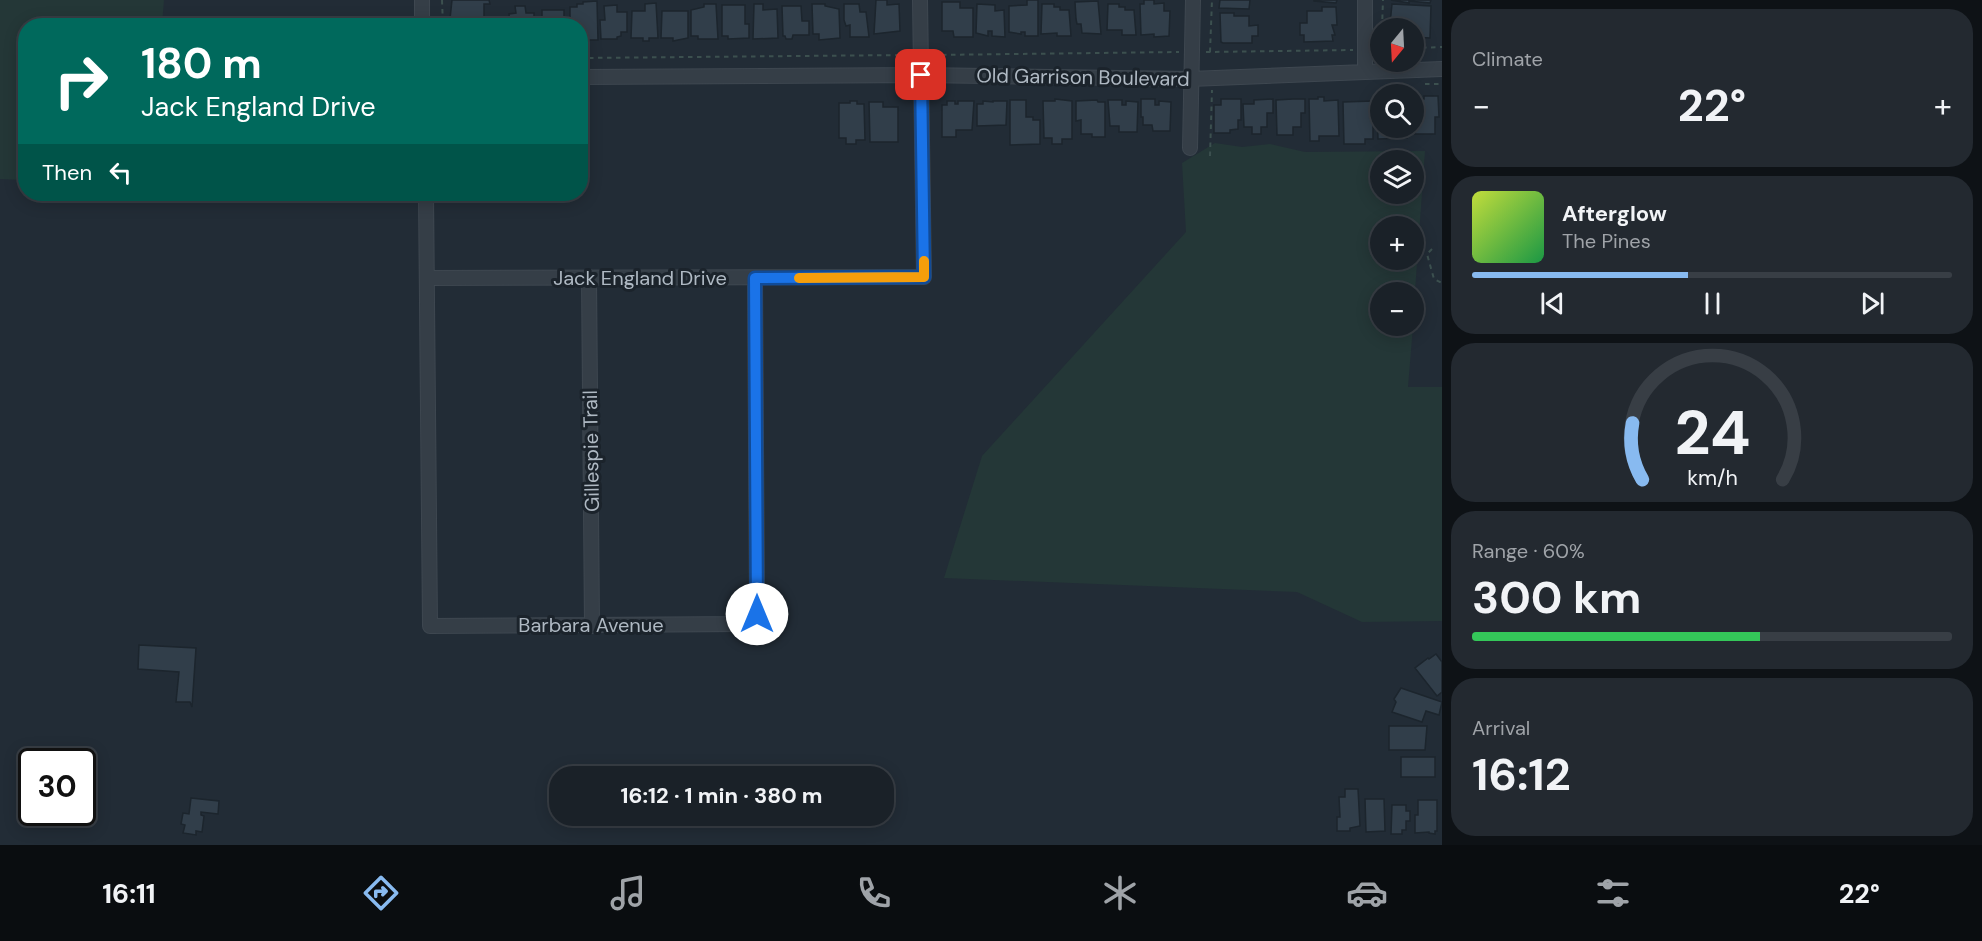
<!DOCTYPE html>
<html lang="en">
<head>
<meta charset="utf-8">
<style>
  :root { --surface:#1a2128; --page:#232930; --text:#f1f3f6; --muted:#9fa3a8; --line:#383e45; --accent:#88baf0 }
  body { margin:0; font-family:"DM Sans",sans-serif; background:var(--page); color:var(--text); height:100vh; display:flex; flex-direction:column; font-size:22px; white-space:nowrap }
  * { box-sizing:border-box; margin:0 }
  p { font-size:20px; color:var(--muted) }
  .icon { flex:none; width:33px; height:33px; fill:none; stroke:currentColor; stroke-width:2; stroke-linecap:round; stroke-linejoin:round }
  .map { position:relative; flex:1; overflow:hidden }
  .sheet { display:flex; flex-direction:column; gap:9px; padding:9px; background:#0e1216; width:540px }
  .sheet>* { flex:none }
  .banner { position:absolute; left:18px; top:18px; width:570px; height:183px; border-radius:24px; box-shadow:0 3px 15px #0003,0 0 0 2px var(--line); background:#00695c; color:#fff; overflow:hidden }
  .needle { width:39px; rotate:198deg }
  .tools { position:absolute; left:1370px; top:18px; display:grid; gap:12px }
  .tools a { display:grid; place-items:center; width:54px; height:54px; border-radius:50%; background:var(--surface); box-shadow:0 3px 15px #0003,0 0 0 2px var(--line); font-size:30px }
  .speed { position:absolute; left:18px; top:748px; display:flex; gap:12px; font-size:30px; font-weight:700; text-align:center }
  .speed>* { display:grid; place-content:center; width:78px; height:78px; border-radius:50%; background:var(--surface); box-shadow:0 3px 15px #0003,0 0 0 2px var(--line); line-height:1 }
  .speed .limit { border:3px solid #111; border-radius:9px; background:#fff; color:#111 }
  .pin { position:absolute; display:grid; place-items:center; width:51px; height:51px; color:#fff; margin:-26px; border-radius:12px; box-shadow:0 3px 9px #0006 }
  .me { position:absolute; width:66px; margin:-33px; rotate:0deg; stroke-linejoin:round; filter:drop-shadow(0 0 4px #0008) }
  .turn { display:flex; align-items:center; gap:21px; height:126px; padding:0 24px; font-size:27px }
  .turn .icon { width:78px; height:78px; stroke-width:2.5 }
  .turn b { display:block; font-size:42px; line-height:51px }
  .then { display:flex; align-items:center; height:57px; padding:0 24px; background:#0003; gap:12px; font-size:22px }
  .big { font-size:45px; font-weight:700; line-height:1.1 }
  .sheet .tile { flex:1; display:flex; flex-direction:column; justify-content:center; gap:9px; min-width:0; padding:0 21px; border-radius:24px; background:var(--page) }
  .sheet .dial { align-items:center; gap:0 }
  .dial svg { height:156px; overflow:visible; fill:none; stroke:var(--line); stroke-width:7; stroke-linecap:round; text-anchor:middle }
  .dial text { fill:var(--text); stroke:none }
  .song { display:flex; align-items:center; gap:18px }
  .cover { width:72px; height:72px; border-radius:9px; background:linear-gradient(135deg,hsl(70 70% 55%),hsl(140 70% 35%)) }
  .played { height:6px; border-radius:3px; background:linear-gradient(90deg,var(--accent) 45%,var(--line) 45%) }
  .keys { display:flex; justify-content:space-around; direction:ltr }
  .heat { display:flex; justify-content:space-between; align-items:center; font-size:33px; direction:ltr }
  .charge { height:9px; border-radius:4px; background:linear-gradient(90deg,#34c759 60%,var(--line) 0) }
  .trip { position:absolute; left:549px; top:766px; width:345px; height:60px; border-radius:24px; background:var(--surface); box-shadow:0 3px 15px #0003,0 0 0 2px var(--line); font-weight:700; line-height:60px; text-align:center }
  .tabs { display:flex; height:96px; justify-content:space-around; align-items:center; background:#0a0d10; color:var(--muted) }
  .tabs .icon { width:42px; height:42px }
  .tabs .current { color:var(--accent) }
  .tabs b { font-size:27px; color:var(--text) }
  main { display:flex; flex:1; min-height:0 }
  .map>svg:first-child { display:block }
  .green { fill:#243737; fill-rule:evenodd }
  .building { fill:#313e4a; stroke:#1c252d; stroke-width:1.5 }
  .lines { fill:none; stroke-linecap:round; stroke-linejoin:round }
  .minor-casing { stroke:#3e4750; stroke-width:16 }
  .path { stroke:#3c504f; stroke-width:2; stroke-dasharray:4.5 4.5; stroke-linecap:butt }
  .minor { stroke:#353e47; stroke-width:14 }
  .route-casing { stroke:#114b97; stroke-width:15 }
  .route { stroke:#1a73e8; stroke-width:10 }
  .slow { stroke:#f59e0b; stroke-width:10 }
  .labels { text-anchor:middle; stroke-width:6; stroke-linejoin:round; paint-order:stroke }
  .street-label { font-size:20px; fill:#afb9c3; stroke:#1b232b }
</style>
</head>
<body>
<main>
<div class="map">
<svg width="1442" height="845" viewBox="0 0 1442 845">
  <rect width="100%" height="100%" fill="#222c36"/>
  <path class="green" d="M0 0H164L162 25 26 26 25 180 0 179Z
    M1215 143 1242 147 1270 144 1305 152 1425 151 1413 319V292H1380V326H1413L1408 387H1442V621L1362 622 1297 592 944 578 982 456 1186 232 1182 163ZM1380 160H1413V194H1380ZM1380 226H1413V260H1380Z"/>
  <path class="building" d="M452 0H489L490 4H484V19H450Z
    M876 0H887V5L899 4 900 31 874 34Z
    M1027 0H1038V36H1025V32H1021V34L1009 32V6L1027 5Z
    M1144 0H1154V4L1164 3V11H1170L1169 36 1154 37V34L1141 35 1140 4H1144Z
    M1220 0H1250L1249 9 1219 8Z
    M1314 0H1337L1336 3 1314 1Z
    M1391 0H1431L1430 3 1409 1V3Z
    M597 1 598 40H580V26H570V7H577V4H583V2Z
    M1098 1 1101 34 1082 33 1081 24H1077L1076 19 1075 2Z
    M942 2H960V8H973V37H954L953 31H942Z
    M656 3 658 38H649V41H643V38H631L632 11H645V4Z
    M704 4H716L718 39H698V36H691V10L704 7Z
    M754 4H763V10L777 9 778 38 753 39Z
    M812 4H825V6L839 9 840 38 819 40V34H813Z
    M844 4H859L860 12H866L869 37H850V25L846 26 844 20Z
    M977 4 995 5V11L1004 10 1005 37 992 36V31H988V36L976 33Z
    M1042 4H1054V7H1060V10H1069L1071 36H1057V33L1041 34Z
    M1108 4H1119V7H1125V10H1134L1136 35H1122V30H1107Z
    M1392 4 1431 6 1430 38 1413 37V28H1394V25L1390 24Z
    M617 5V12H627V32H621V36L617 37V39H601L600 20H605L604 6Z
    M722 5H745V24H749V38L728 39V36H722Z
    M515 6H525L526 13H534V26H510L509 14 516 13Z
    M782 6H801L802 21H809V35H793L792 39H786L785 36H783Z
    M1322 7H1336L1337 25H1332L1335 35H1332L1333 41 1304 42V35H1300V23H1307V11H1322Z
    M542 10H564V26H540L542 25Z
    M662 11H688V38L673 41V38H661Z
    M1220 13H1234V16H1249V26L1258 25V36H1252V43H1223L1221 42Z
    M481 24V26H450V25Z
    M1424 96H1438L1439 117H1435V134H1415V128H1408H1413V102H1415V99H1424Z
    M1318 97H1324V101L1338 100 1339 136H1319V141H1310L1309 99H1318Z
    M1055 99 1072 101V139H1062V144H1052V138H1044L1043 101H1055Z
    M1141 99H1155V105H1159V101L1171 102 1170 131H1153L1152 125H1143V117H1141Z
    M1221 99H1241V120H1238V129L1230 130V133H1214V105H1221Z
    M1273 99V113H1267V127H1261V134H1252V127H1244L1243 104H1254V100Z
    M1293 99H1305V113H1301V127H1293V135H1277L1276 100Z
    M1010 100H1026V117H1033V120H1040V144L1010 145Z
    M1097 100 1098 102H1105V137H1092V134H1081V120L1076 121V101Z
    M1108 100H1122V105H1126V101L1138 102 1137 132H1119V126H1110Z
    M850 101H857V104H864L865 140H856V144H846V138H839V103H850Z
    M947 101H955V104H958V101H974L972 130H956V137H942V105H947Z
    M983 101 993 102V101H1007L1006 125 977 126V104H983Z
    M1373 101V139H1365V144H1344L1343 102Z
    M869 102H883V107H898V142H870Z
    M1377 106H1380V128H1406L1407 138 1378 139Z
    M139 645 196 648 192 707 190 702H176L179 672 138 669Z
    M1436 654 1442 662V692L1437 696 1415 668 1428 658 1429 659Z
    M1401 688 1442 702 1439 715 1426 711 1422 722 1392 712 1396 702 1394 699Z
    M1389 726H1427L1425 750H1389Z
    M1401 757H1435V777H1401Z
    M1345 789H1358L1360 826 1350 828V831H1337V817H1340L1339 797H1345Z
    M191 798 219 801 218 814 201 812V815L204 816 202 832 196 831V835L183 833 185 825 181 824 183 813 189 814Z
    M1365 799H1384L1385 831 1366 832Z
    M1418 800H1437V831H1435V834L1429 833V832L1415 833V815H1418Z
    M1392 805H1406V811H1410V821H1406V830H1402V834H1391Z"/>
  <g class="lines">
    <defs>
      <path id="minor" d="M422 0V26
        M1365 72V0
        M580 77 921 75 1190 79 1442 69
        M1190 148 1193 0
        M426 194 430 626 745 624C755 620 757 615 757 605L755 278
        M589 277 592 626
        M427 278 924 277 920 0"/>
    </defs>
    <use href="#minor" class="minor-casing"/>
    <path class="path" d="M442 0 443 26
      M1382 28 1383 0
      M1413 48 1442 47
      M1206 52 1353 50
      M1210 52 1212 0
      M933 55 1179 52
      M580 58 909 55
      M1425 84H1442
      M1210 156 1212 90
      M1432 249 1427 254 1434 279 1442 283"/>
    <use href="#minor" class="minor"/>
  </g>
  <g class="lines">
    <defs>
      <path id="route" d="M757 614 755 278 924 277 921 75"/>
    </defs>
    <use href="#route" class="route-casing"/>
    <use href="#route" class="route"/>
    <path class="slow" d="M799 278 924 277V261"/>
  </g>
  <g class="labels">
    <g class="street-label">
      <text transform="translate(1083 77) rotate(1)" y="7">Old Garrison Boulevard</text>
      <text x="640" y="285">Jack England Drive</text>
      <text transform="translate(591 451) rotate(-91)" y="7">Gillespie Trail</text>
      <text x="591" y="632">Barbara Avenue</text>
    </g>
  </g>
</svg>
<div class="tools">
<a><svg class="needle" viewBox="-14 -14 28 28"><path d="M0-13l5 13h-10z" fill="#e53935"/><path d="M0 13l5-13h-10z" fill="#9fa3a8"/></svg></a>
<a><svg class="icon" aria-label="search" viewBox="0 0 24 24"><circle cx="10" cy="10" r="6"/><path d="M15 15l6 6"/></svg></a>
<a><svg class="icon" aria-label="layers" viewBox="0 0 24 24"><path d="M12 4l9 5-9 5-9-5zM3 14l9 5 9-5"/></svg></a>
<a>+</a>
<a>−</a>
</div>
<div class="speed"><div class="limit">30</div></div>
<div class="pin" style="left:921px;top:75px;background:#d93025"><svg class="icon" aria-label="arrive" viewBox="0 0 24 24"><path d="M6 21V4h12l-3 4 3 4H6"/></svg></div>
<svg class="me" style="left:757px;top:614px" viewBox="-20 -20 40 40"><circle r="19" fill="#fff"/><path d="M0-13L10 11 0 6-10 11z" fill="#1a73e8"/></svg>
<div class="trip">16:12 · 1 min · 380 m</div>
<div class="banner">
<div class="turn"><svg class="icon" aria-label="right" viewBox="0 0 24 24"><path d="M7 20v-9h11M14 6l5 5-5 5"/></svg><div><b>180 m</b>Jack England Drive</div></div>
<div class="then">Then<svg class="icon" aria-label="left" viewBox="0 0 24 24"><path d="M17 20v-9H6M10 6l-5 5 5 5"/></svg></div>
</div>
</div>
<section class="sheet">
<div class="tile"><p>Climate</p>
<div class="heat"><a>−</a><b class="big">22°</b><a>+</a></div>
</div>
<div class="tile">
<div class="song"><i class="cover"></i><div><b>Afterglow</b><p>The Pines</p></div></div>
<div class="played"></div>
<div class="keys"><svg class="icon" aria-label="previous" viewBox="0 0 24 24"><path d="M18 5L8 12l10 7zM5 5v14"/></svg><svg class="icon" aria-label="pause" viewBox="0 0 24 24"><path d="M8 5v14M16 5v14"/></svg><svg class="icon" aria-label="next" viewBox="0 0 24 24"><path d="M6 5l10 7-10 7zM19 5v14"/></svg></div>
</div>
<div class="tile dial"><svg viewBox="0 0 100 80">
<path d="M14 69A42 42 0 1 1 86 69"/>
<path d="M14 69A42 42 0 0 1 9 40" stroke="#88baf0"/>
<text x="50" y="56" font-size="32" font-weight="700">24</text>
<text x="50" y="72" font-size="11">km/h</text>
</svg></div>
<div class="tile"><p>Range · 60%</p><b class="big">300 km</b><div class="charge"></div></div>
<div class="tile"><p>Arrival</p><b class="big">16:12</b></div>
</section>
</main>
<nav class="tabs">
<b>16:11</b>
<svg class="icon current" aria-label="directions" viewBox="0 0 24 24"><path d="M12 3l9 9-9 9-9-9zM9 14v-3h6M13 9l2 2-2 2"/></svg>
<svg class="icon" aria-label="music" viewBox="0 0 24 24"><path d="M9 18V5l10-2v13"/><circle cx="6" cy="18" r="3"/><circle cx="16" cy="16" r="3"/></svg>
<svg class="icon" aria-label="phone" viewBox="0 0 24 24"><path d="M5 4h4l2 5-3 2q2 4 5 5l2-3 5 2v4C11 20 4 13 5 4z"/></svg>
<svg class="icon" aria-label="climate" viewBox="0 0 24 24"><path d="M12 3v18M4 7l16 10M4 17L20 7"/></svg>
<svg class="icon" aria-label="car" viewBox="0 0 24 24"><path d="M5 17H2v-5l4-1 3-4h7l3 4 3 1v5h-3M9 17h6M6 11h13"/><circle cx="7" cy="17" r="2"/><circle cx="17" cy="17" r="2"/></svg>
<svg class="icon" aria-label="filters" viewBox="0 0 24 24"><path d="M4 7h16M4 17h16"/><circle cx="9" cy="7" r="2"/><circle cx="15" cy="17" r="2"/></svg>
<b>22°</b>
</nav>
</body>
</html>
